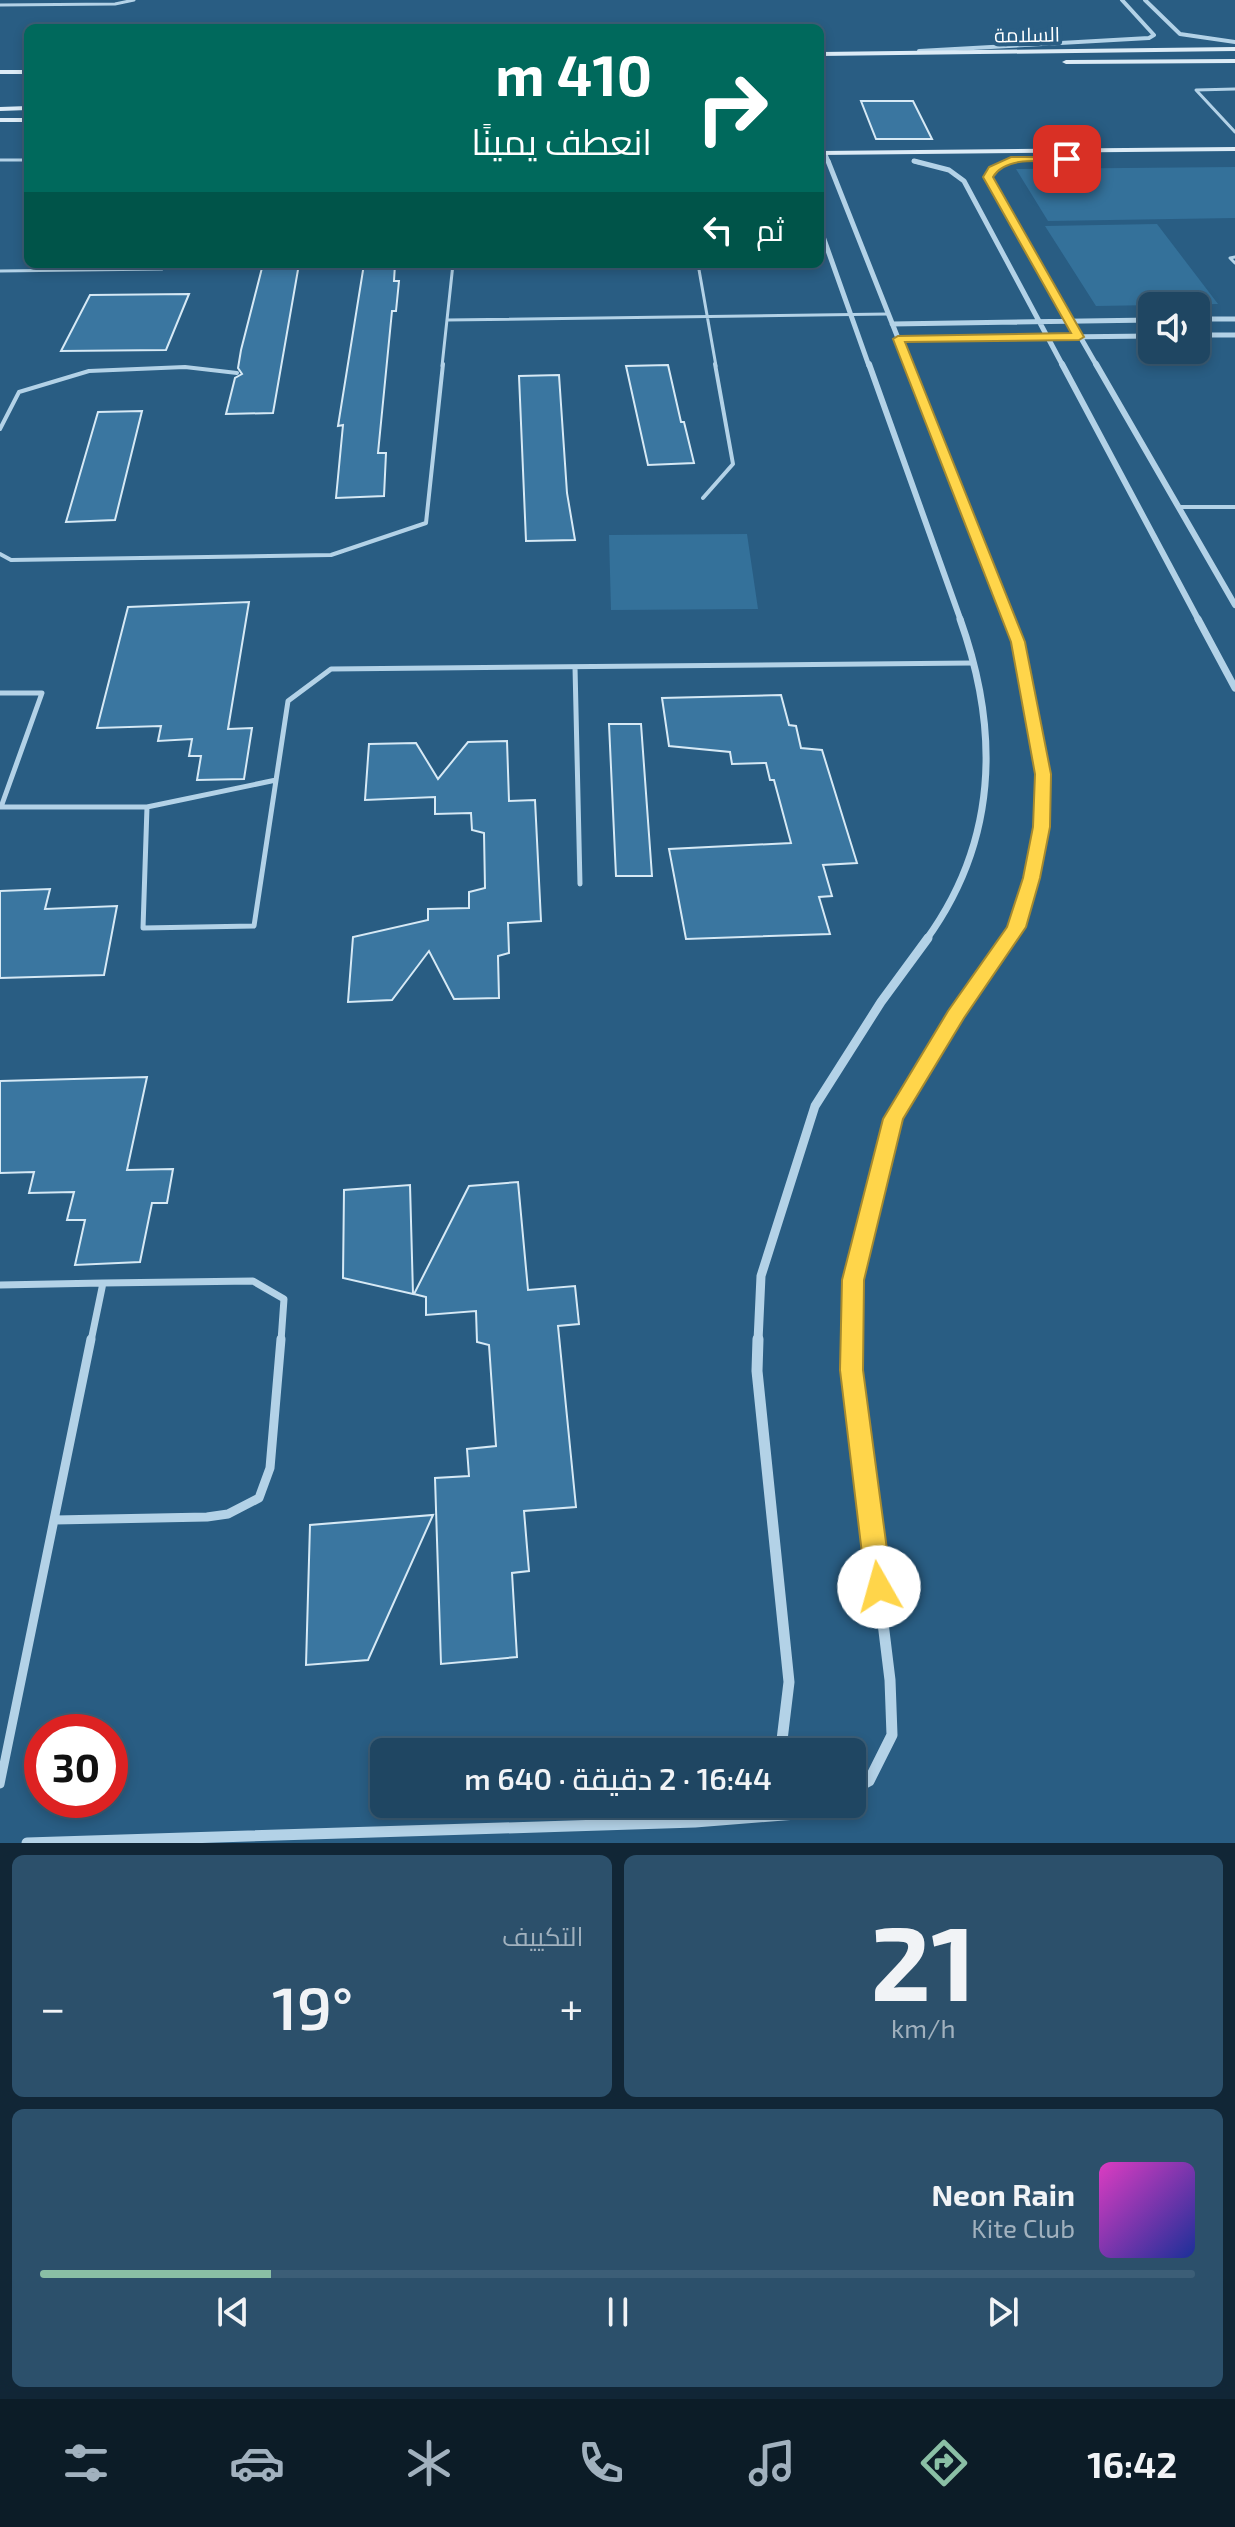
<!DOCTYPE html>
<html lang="ar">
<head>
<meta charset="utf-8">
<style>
  :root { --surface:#1f4662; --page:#2c506b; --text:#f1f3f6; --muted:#a1b1be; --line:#3c5e77; --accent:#8abfa5 }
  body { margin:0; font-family:"Exo 2",Cairo,sans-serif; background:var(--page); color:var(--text); direction:rtl; height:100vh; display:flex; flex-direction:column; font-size:30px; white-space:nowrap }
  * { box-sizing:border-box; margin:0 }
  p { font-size:26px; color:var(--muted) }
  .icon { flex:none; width:44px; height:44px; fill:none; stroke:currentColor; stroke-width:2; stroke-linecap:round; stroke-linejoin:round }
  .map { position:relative; height:1843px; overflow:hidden; direction:ltr }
  .details { display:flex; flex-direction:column; gap:12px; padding:12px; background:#112636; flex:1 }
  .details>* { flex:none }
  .guide { position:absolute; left:24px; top:24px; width:800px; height:244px; border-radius:12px; box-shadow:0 4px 12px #0003,0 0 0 2px var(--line); direction:rtl; background:#00695c; color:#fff; overflow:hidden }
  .controls { position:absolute; left:1138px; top:292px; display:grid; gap:16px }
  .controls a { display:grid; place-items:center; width:72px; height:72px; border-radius:12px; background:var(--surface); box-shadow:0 4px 12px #0003,0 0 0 2px var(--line); font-size:40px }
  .speed { position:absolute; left:24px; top:1714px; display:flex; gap:16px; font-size:40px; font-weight:700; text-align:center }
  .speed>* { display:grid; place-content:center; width:104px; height:104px; border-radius:50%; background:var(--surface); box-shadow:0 4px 12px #0003,0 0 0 2px var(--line); line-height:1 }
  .speed .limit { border:12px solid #d22; background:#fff; color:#111 }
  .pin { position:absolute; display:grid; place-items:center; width:68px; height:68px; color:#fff; margin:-34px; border-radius:16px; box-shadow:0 4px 12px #0006 }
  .me { position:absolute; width:88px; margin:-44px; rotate:353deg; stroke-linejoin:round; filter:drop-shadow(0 0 6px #0008) }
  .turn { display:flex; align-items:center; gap:28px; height:168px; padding:0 40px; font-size:36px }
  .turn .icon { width:104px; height:104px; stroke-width:2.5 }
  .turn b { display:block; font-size:56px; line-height:68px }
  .then { display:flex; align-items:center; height:76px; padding:0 40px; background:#0003; gap:16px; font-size:30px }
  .big { font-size:60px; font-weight:600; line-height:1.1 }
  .details .widget { flex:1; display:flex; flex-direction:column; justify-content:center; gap:12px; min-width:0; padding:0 28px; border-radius:12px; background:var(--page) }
  .details .dial { align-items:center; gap:0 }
  .dial b { font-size:104px; line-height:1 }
  .song { display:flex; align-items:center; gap:24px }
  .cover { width:96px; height:96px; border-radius:12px; background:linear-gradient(135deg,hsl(310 70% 55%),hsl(230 70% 35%)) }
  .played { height:8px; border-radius:4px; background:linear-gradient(90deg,var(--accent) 20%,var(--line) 20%) }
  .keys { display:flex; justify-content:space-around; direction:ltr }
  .heat { display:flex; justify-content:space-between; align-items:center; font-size:44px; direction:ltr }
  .details .tiles { flex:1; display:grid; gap:12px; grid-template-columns:1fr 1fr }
  .widget:last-child { grid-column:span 2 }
  .trip { position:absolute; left:370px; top:1738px; width:496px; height:80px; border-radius:12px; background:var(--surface); box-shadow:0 4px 12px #0003,0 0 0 2px var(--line); font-weight:600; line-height:80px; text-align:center; direction:rtl }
  .menu { display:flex; height:128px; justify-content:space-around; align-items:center; background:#0c1c27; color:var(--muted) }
  .menu .icon { width:56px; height:56px }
  .menu .active { color:var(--accent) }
  .menu b { font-size:36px; color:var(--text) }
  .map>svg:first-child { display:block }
  .green { fill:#34719a }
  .building { fill:#3a76a0; stroke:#d6e9f5; stroke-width:2 }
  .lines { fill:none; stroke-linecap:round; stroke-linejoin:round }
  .lane-far4 { stroke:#b3d2e7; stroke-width:3 }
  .lane-far3 { stroke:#b3d2e7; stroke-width:4 }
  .lane-far2 { stroke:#b3d2e7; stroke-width:5 }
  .lane-far1 { stroke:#b3d2e7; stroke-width:7 }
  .lane { stroke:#b3d2e7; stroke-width:9 }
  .street-far5 { stroke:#b3d2e7; stroke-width:4 }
  .street-far4 { stroke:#b3d2e7; stroke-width:5 }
  .street-far3 { stroke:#b3d2e7; stroke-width:6 }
  .street-far2 { stroke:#b3d2e7; stroke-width:7 }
  .street-far1 { stroke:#b3d2e7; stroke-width:9 }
  .street { stroke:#b3d2e7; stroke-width:11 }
  .secondary { fill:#dcebf6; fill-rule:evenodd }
  .route { fill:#ffd54a; stroke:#a68a30; stroke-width:2 }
  .labels { text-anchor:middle; stroke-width:8; stroke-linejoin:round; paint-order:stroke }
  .far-street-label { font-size:20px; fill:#fff; stroke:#295d83 }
</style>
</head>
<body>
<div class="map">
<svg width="1235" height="1843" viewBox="0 0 1235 1843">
  <rect width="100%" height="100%" fill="#295d83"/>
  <path class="green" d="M1235 167V218L1048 221 1016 169Z
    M1157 224 1218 304 1096 306 1045 226Z
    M747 534 758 609 611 610 609 535Z"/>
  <path class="building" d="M861 101H913L932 139H876Z
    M263 264H299L273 413 226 414 235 378 242 374 238 368 241 350Z
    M364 264H395L394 281H399L396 311H392L378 453H386L384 496 336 498 343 425 338 426Z
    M189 294 166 350 61 351 90 295Z
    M668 365 681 422H684L694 463 648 465 626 366Z
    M559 375 567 493 575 540 526 541 519 376Z
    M142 411 115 520 66 522 98 412Z
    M249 602 228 729 252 728 244 779 197 780 201 756H189L192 739 158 741 161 726 97 728 128 607Z
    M781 695 789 725 796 726 801 748 822 750 857 863 823 865 832 896 819 897 830 934 686 939 669 849 791 843 774 780H770L766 763 732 764 730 752 669 746 662 698Z
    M609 724H641L652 876H616Z
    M507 741 509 801 535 800 541 921 508 923 509 953 498 956 499 998 454 999 429 951 392 1000 348 1002 353 937 428 920V909L469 908V892L485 888 484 833 472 830 471 813 435 814V797L365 800 369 744 416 743 438 779 468 742Z
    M50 889 45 909 117 906 104 975 0 978V891Z
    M147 1077 127 1170 173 1169 167 1203H152L140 1262 75 1265 85 1220H67L74 1192 29 1193 34 1172 0 1173V1081Z
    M518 1182 528 1290 575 1286 579 1324 558 1326 576 1507 524 1511 529 1571 512 1573 517 1657 441 1664 435 1478 469 1476 467 1449 496 1446 489 1345 477 1342 476 1311 426 1315V1297L414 1294 469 1186Z
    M410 1185 413 1294 343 1278 344 1190Z
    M433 1515 368 1660 306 1665 310 1525Z"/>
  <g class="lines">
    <path class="lane-far4" d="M0 5 115 4 134 0
      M1235 89 1196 90 1235 132
      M0 160H28
      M1235 257 1230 258 1235 263
      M698 264 716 366
      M0 271 162 269 169 264
      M447 320 888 314
      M442 366 453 264"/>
    <path class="lane-far3" d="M0 429 19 392 89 371 185 367 237 373
      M703 498 733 464 715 364
      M1181 507H1235
      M0 554 11 560 331 555 426 523 443 364"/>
    <path class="lane-far2" d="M575 667 580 884
      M0 693H42L1 807
      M0 807H147L143 928 254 926 288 701 331 669 972 663
      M147 807 276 780"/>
    <path class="lane-far1" d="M103 1283 253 1281 284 1299 281 1341
      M0 1285 103 1283 91 1341"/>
    <path class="lane" d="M55 1520 207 1517 228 1514 259 1498 270 1468 281 1339
      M0 1784 91 1339"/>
    <path class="street-far5" d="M1145 0 1180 34 1235 42
      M919 51 1149 38 1154 35 1122 0
      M825 153 829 163
      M914 161 921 163
      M1005 163 1011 160"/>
    <path class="street-far4" d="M828 161 909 366
      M914 161 949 170 964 181 1063 366
      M1009 161 993 169 988 177 1097 366
      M820 228 869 366
      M1196 319H1235
      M892 324 1152 320
      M1196 335H1235
      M898 339 1152 336"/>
    <path class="street-far3" d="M869 364 961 621
      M908 364 1010 621
      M1062 364 1199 621
      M1096 364 1235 605"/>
    <path class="street-far2" d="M1198 619 1235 688
      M926 940C998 841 1000 731 960 619
      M1007 940C1035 899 1047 823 1043 774 1041 750 1034 726 1029 702 1024 673 1019 646 1009 619"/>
    <path class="street-far1" d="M758 1341 761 1276 815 1106 881 1002 928 938
      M852 1341 853 1280 893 1119 955 1016 1008 938"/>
    <path class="street" d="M758 1339 757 1371 789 1682 782 1740 774 1752
      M852 1790 869 1781 892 1735 890 1680 852 1370V1339
      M703 1818 736 1804
      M27 1843 695 1822 809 1813 826 1804"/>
    <path class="secondary" d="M1235 47V51L820 56V52Z
      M1235 59V63L1066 64 1062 62 1066 60Z
      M0 70H28V74H0Z
      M28 106V110L0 111V107Z
      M0 118H28V122H0Z
      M1235 147V151L820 155V151Z"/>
  </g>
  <path class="route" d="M1011 157H1067L1071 159 1067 162C1045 162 1006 155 993 177L1084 337 1079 340 905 342 1025 642 1051 774 1050 827 1040 878 1026 927 964 1018 903 1119 864 1280 863 1370 892 1587 888 1595 879 1598 869 1595 866 1587 840 1370 842 1280 883 1119 948 1011 1007 927 1023 878 1033 827 1035 774 1011 642 893 339 898 336 1071 333 983 177 989 167Z"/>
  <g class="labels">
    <g class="far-street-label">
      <text transform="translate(1027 35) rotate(-1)" y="7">السلامة</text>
    </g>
  </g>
</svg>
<div class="controls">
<a><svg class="icon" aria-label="sound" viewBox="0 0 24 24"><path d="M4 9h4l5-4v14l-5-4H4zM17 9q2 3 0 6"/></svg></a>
</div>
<div class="speed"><div class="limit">30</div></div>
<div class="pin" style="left:1067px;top:159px;background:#d93025"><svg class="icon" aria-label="arrive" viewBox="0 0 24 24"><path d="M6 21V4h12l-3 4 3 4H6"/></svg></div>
<svg class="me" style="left:879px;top:1587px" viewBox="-20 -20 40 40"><circle r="19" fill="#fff"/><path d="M0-13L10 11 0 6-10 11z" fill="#ffd54a"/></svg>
<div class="trip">16:44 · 2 دقيقة · 640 m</div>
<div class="guide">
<div class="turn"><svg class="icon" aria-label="right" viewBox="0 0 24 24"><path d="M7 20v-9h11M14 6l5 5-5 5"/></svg><div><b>410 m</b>انعطف يمينًا</div></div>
<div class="then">ثم<svg class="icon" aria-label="left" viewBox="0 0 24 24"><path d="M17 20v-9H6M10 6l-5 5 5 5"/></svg></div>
</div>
</div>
<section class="details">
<div class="tiles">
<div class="widget dial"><b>21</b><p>km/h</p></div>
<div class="widget"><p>التكييف</p>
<div class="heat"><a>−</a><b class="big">19°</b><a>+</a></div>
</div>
<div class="widget">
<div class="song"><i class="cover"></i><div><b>Neon Rain</b><p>Kite Club</p></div></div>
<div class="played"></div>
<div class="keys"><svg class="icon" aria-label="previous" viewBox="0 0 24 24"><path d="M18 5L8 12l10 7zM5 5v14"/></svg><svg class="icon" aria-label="pause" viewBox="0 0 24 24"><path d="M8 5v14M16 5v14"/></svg><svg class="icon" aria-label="next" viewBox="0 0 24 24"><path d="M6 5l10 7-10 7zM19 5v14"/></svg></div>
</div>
</div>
</section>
<nav class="menu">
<b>16:42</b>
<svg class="icon active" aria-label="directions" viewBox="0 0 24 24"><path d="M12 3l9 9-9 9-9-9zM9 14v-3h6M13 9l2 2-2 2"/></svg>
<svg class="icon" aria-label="music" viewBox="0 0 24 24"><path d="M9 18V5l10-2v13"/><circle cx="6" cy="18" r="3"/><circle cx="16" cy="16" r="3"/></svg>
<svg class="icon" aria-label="phone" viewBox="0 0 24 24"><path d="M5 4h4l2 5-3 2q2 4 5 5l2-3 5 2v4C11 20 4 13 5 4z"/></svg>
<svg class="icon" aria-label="climate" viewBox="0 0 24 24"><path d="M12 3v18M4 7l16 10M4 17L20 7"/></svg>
<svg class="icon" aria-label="car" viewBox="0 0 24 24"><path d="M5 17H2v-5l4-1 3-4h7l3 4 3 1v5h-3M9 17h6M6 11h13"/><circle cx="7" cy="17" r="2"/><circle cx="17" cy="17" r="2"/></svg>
<svg class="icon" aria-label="filters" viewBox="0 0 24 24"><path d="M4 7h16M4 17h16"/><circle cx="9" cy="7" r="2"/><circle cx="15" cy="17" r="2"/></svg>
</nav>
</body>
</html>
